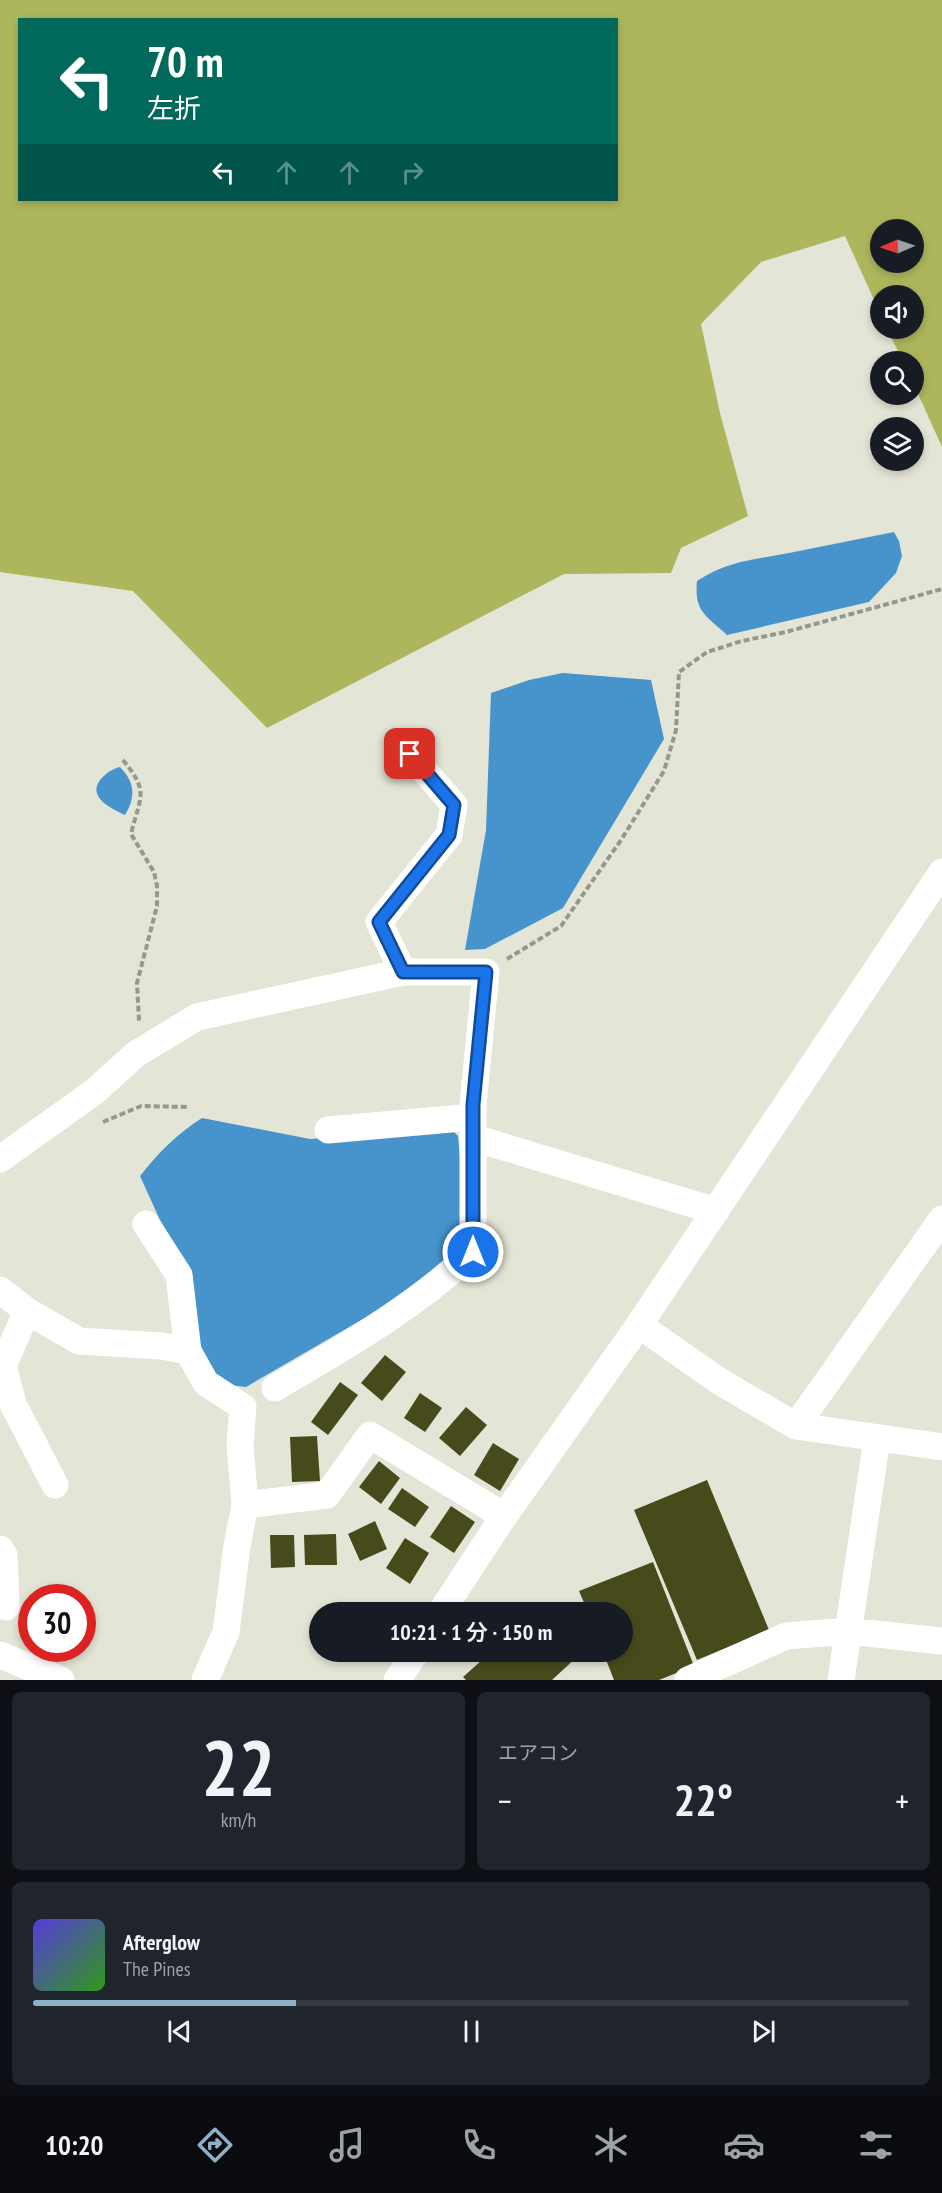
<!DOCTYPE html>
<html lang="ja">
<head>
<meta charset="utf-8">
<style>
  :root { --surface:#171b24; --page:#20242c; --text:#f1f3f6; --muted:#9ea1a6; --line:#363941; --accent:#8cb1c9 }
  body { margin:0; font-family:"PT Sans Narrow","Noto Sans JP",sans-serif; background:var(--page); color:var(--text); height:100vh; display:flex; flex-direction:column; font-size:22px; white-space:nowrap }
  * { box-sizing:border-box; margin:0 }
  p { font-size:20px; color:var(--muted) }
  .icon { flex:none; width:33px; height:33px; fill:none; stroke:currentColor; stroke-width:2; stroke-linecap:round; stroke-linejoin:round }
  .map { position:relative; height:1680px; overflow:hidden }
  .drawer { display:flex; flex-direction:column; gap:12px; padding:12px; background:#0d0f14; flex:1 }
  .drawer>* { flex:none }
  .hud { position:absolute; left:18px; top:18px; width:600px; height:183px; border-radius:0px; box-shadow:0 3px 9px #0003; background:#00695c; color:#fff; overflow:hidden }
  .needle { width:39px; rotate:268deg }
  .fabs { position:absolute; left:870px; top:219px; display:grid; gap:12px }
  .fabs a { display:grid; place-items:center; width:54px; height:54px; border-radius:50%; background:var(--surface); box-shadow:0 3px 9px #0003; font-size:30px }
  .speed { position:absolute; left:18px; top:1584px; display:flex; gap:12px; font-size:30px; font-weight:700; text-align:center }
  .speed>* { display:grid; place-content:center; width:78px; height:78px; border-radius:50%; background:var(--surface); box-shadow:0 3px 9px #0003; line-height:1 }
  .speed .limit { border:9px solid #d22; background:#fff; color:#111 }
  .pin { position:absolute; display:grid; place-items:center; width:51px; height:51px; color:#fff; margin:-26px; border-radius:12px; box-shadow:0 3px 9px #0006 }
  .me { position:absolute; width:66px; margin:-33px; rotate:0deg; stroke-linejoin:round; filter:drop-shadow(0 0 4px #0008) }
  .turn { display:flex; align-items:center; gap:21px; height:126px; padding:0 30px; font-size:27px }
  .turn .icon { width:78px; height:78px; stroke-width:2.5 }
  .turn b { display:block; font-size:42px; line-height:51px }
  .lanes { display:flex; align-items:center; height:57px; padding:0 30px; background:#0003; justify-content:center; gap:30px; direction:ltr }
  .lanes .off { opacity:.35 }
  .big { font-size:45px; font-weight:600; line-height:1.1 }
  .drawer .widget { flex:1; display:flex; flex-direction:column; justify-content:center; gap:9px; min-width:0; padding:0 21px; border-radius:9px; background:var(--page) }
  .drawer .dial { align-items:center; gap:0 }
  .dial b { font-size:78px; line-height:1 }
  .song { display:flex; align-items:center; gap:18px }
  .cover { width:72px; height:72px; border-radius:9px; background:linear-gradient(135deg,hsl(250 70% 55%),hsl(110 70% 35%)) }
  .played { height:6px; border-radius:3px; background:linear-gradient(90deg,var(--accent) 30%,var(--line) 30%) }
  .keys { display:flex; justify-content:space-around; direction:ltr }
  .heat { display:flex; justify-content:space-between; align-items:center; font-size:33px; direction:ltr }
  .drawer .tiles { flex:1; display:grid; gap:12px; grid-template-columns:1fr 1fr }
  .widget:last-child { grid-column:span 2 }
  .trip { position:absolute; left:309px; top:1602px; width:324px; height:60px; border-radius:30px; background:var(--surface); box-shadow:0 3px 9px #0003; font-weight:600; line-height:60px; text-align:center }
  .tabs { display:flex; height:96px; justify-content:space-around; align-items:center; background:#090b0e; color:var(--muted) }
  .tabs .icon { width:42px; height:42px }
  .tabs .active { color:var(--accent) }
  .tabs b { font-size:27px; color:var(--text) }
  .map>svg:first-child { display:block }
  .forest { fill:#aeb65d; fill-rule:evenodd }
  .water { fill:#4794cc }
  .building { fill:#474b1c }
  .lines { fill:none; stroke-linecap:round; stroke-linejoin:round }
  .path { stroke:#97988d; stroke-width:4; stroke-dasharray:6 3; stroke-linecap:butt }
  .minor { stroke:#fff; stroke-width:27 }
  .route-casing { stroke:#114b97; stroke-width:15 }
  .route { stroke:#1a73e8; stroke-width:10 }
</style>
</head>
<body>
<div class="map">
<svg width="942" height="1680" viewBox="0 0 942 1680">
  <rect width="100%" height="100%" fill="#e3e5d6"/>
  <path class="forest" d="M0 0H942V447L914 385V362L903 361 887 329 914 328V296H880V313L845 236 761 262 701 324 720 413 748 516 681 548 671 573 564 574 267 728 133 591 0 572ZM20 20H616V200H20ZM880 230H914V262H880Z"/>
  <path class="water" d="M894 532 899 541 902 556 896 573 869 602 727 635C706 615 694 612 697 581 729 560 754 560 789 553 824 546 859 539 894 532Z
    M563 673 651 680 664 739 563 908 485 949 465 950 486 830 491 693 529 680Z
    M120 767C135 782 136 797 125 815 108 808 84 794 104 776 109 771 113 769 120 767Z
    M202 1118 310 1139 452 1130 458 1136 467 1229 459 1247 401 1297 246 1387 229 1385 213 1373 201 1352 192 1273 160 1220 140 1176C159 1152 177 1134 202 1118Z"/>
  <path class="building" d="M385 1355 406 1372 382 1401 361 1383Z
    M340 1382 358 1395 328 1435 311 1422Z
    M420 1393 442 1408 425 1432 404 1418Z
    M466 1407 487 1425 460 1456 439 1438Z
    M317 1436 320 1481 292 1482 290 1437Z
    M493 1443 519 1459 500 1491 474 1475Z
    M379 1461 400 1478 381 1504 359 1487Z
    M707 1480 769 1630 697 1660 634 1510Z
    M402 1488 429 1507 415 1527 388 1509Z
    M451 1506 475 1522 454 1553 430 1537Z
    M375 1521 387 1549 360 1561 348 1534Z
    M336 1534 337 1565H305L304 1535Z
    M270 1535H294L295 1567 271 1568Z
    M405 1538 429 1553 410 1584 386 1568Z
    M653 1562 694 1666 659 1680H614L603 1652H622V1612H588L579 1591Z
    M491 1652H576L579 1655 552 1680H466L463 1677Z"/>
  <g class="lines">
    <path class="path" d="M123 760C150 793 140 796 131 834L154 872 157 886V906L137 983 139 1021
      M507 959 561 926 621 840 664 771 676 730 679 672 707 652 742 641 786 632 942 589
      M103 1122 141 1106 188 1107"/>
    <path class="minor" d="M403 972 379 922 449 835 454 805 410 754
      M328 1130 473 1117
      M474 1138 716 1211
      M0 1159 94 1092 136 1054 197 1017 403 972H486L473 1105V1252C415 1307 344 1347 275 1388
      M146 1224 179 1275 188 1351 206 1383 243 1407 240 1445 245 1505 237 1546 226 1632 205 1680
      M0 1290 27 1311
      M639 1325 719 1381 796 1426 942 1447
      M796 1426 942 1219
      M55 1485 13 1404 3 1366 27 1311 79 1341 161 1346 188 1351
      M245 1505 327 1495 370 1435 504 1516
      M0 1549 4 1555 6 1607
      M441 1612 500 1522 639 1325 942 872
      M0 1655 61 1680
      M397 1680 416 1652
      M688 1680 786 1636 848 1631 942 1641
      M841 1680 877 1439"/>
  </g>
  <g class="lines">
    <defs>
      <path id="route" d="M410 754 454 805 449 835 379 922 403 972H486L473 1105V1252"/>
    </defs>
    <use href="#route" class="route-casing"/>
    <use href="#route" class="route"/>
  </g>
</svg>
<div class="fabs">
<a><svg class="needle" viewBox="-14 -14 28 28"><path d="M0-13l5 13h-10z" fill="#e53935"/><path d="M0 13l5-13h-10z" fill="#9ea1a6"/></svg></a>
<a><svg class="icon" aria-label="sound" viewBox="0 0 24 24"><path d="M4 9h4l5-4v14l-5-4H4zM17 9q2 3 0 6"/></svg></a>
<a><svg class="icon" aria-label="search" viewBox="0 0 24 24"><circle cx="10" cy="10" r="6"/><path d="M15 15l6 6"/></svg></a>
<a><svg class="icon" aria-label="layers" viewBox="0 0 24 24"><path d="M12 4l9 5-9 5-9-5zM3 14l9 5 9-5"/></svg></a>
</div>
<div class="speed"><div class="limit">30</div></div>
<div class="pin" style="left:410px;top:754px;background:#d93025"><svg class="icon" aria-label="arrive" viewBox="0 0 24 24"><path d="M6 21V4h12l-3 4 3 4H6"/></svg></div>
<svg class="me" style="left:473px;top:1252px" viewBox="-20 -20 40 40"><circle r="17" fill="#1a73e8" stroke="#fff" stroke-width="3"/><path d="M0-11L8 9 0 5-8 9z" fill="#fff"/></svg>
<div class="trip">10:21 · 1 分 · 150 m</div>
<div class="hud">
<div class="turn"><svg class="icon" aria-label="left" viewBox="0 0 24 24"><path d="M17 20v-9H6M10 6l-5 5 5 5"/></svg><div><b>70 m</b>左折</div></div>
<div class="lanes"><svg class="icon" aria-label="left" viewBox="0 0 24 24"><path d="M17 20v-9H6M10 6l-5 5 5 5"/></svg><svg class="icon off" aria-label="ahead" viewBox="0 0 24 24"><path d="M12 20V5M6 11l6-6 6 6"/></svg><svg class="icon off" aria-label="ahead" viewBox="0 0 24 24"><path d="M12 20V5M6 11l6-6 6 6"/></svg><svg class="icon off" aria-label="right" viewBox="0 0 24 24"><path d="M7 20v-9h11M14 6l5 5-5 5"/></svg></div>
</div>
</div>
<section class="drawer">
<div class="tiles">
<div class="widget dial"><b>22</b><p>km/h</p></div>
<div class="widget"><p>エアコン</p>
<div class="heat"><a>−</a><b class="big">22°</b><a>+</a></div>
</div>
<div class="widget">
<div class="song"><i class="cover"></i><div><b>Afterglow</b><p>The Pines</p></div></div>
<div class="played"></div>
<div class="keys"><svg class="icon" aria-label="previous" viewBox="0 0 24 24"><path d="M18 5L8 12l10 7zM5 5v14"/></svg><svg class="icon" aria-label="pause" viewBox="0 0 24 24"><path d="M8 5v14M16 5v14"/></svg><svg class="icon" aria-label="next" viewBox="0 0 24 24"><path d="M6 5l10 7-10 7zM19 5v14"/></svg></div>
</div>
</div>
</section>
<nav class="tabs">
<b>10:20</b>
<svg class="icon active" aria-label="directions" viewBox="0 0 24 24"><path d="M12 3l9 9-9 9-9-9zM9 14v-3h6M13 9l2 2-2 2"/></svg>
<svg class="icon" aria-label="music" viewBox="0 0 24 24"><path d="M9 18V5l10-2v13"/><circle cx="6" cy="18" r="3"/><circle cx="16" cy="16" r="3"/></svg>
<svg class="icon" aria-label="phone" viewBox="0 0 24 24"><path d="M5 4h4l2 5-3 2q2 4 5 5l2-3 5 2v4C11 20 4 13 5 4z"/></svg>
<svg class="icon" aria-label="climate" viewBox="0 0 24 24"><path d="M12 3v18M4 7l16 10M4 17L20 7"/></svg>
<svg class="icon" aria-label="car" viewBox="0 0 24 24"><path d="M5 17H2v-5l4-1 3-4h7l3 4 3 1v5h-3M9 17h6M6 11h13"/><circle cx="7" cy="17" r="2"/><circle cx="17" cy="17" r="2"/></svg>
<svg class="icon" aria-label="filters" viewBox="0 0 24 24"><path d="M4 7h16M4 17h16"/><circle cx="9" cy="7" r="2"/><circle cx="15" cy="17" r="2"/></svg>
</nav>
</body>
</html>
